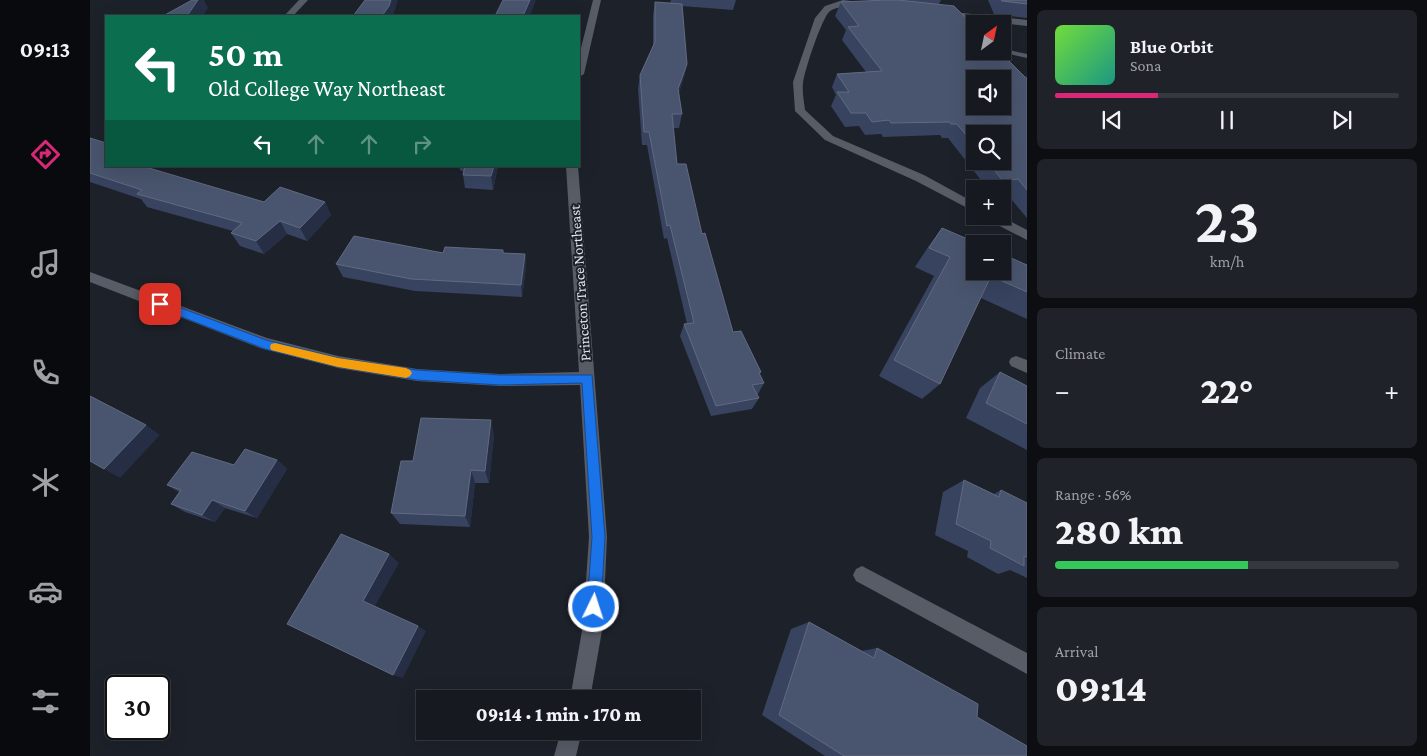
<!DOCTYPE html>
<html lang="en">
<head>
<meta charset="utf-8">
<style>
  :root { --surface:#161920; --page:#1f2229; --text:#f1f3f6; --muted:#9ea0a5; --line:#35383e; --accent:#db2777 }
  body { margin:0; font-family:"Crimson Pro",serif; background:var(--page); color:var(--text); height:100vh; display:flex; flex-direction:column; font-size:19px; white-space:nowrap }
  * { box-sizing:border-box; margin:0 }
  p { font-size:16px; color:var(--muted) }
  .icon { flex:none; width:28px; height:28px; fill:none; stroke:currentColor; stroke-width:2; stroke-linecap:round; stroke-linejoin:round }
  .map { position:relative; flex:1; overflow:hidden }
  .sheet { display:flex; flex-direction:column; gap:10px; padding:10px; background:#0c0e12; width:400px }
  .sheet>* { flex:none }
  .hud { position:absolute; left:15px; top:15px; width:475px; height:152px; border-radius:0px; box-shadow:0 5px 20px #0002,0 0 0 1px var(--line); background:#0b6e4f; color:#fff; overflow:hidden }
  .needle { width:32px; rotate:33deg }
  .fabs { position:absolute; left:876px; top:15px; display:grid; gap:10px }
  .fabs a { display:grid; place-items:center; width:45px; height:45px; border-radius:0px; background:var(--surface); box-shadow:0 5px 20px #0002,0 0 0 1px var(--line); font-size:25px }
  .speed { position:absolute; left:15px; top:675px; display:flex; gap:10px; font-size:25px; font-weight:700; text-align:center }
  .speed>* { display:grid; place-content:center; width:65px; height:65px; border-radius:50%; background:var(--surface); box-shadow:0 5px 20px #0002,0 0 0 1px var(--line); line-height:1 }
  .speed .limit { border:2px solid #111; border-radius:8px; background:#fff; color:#111 }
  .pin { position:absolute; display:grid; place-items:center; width:42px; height:42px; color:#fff; margin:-21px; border-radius:10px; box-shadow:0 2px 8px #0006 }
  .me { position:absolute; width:55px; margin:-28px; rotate:4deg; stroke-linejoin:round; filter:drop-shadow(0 0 4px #0008) }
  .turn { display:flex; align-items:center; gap:18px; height:105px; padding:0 20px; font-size:22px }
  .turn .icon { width:65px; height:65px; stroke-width:2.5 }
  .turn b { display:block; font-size:35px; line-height:42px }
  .lanes { display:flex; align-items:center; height:48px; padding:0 20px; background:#0003; justify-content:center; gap:25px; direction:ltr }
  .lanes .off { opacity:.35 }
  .big { font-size:38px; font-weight:800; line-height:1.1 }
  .sheet .widget { flex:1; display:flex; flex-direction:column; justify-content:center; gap:8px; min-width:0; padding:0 18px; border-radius:8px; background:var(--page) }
  .sheet .dial { align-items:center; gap:0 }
  .dial b { font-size:65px; line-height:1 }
  .song { display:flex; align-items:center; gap:15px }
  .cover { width:60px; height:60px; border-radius:8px; background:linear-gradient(135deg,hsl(100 70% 55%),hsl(170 70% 35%)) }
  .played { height:5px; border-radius:2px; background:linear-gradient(90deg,var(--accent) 30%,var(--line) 30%) }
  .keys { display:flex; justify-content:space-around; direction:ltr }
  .heat { display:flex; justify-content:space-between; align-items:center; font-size:28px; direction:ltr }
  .charge { height:8px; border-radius:4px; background:linear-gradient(90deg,#34c759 56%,var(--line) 0) }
  .trip { position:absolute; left:326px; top:690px; width:285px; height:50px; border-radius:0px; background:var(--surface); box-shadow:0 5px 20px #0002,0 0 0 1px var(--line); font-weight:800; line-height:50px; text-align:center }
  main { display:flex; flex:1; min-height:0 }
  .tabs { display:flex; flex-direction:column; width:90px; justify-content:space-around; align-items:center; background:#090a0d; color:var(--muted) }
  .tabs .icon { width:35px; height:35px }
  .tabs .active { color:var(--accent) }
  .tabs b { font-size:22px; color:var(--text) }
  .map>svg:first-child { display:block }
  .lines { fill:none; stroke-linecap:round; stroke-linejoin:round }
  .lane { fill:#575c66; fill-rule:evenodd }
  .street { fill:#575c66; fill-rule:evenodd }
  .wall { fill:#37435f; fill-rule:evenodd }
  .shaded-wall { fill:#252e44 }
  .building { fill:#49546e; stroke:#616a81; fill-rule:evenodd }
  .route { fill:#1a73e8; stroke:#114b97 }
  .slow { fill:#f59e0b }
  .labels { text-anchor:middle; stroke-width:4; stroke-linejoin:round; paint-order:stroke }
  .street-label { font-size:15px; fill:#e0e2e8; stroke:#1d212a }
</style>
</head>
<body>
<main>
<nav class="tabs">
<b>09:13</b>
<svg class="icon active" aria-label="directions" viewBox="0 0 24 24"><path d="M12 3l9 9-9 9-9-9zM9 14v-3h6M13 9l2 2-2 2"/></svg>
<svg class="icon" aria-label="music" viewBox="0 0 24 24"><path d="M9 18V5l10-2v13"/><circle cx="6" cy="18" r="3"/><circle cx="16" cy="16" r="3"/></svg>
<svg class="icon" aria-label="phone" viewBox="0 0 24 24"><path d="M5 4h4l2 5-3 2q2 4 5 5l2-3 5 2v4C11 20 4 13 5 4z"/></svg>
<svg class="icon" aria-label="climate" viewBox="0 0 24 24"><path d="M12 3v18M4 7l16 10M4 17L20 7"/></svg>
<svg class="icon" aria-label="car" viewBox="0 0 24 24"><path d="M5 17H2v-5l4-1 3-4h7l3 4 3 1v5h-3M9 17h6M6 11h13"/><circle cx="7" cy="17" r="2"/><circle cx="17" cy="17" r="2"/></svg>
<svg class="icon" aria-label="filters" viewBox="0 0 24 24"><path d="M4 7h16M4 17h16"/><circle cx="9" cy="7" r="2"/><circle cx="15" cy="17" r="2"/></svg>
</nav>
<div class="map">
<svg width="937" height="756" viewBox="0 0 937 756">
  <rect width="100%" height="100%" fill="#1d212a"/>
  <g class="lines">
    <path class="lane" d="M885 15 894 24H887L882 17Z
      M912 45 923 51 937 54V58L915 53 912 51Z"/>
    <path class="street" d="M209 0H218L203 16H194Z
      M503 0H511L494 74 489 77V56Z
      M753 0 769 2 773 5C765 11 751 3 740 11 732 17 714 72 713 83 712 92 714 101 715 110L743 136 834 175 885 203V212L826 181 735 140 705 111 703 82 725 18 735 6Z
      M854 11 937 20V26L851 16V12Z
      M476 166H488L517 537 513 625 500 699H480L493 625 499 537 490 385 410 386 327 381 248 368 170 348 0 282V272L177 338 248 356 327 369 410 374 489 372Z
      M894 216H910L937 230V240L896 219Z
      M926 356 937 360V373L921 366 919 362 921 358Z
      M772 566 937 653V674L766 581 763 575 766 569Z
      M471 731H492L486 756H464Z"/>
  </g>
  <path class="wall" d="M581 0H646L643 10 592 6 597 64 594 77 589 93 592 114 589 128H583L587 164 612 234 643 332 671 372 670 374 674 383 668 394H666L669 398 662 409 621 416 590 336 594 324H597L577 238 574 239 557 145H552L548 89 550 75 563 46V16L565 2 580 3Z
    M797 0H851L849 4 935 78 937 75V218L916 193H912V189H898L858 138H852L850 135 793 137 791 134 775 135 769 126 755 127 741 106 746 95 742 87 747 74 776 72 752 40 756 30 745 16 751 2ZM885 134 912 161H885Z
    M898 0H937V18L904 14Z
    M0 138 16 166H58L59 167 58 168 174 202H235L241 215 217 241 197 234 174 254 150 246 141 233 143 231 57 207 51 199 0 182Z
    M369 166H408L403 190 375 188 373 175 374 172 370 170Z
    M852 228 937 265V319L891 298 850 384 832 399 789 376 844 276 825 267 838 247Z
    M353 253H414L435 254 436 267 432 297 325 291 253 277 246 264Z
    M910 372 937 386V450L876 418 890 388Z
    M404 435 399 483H385L380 527 310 524 301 513 323 461Z
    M187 460 197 469 167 518 135 508 125 522 95 512 81 504 89 492 77 485 144 465Z
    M874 480 904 494 911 490 937 503V578L920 570 908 574 877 557 878 551 845 535 853 492Z
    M719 622 772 651 787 648 887 717 937 756H735L672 715 701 629Z"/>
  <path class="shaded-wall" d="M108 0H114L118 8 113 16H97Z
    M301 0H308L303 16H292Z
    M440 0H446L440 16H433Z
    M597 64 594 77 586 102 588 89Z
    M404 166H408L403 190 401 176Z
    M235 202 241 215 217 241 210 228Z
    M190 221 197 234 174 254 166 241Z
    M435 254 436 267 432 297 431 285Z
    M401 420 404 435 399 483 395 471Z
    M56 425 70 435 30 478 14 469Z
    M187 460 197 469 167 518 155 511Z
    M381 470 385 483 380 527 375 516Z
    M122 500 135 508 125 522 112 515Z
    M299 554 309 563 284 608 273 601Z
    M328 626 336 631 313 678 303 675Z"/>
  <path class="building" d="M102 0H108L97 16H73Z
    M275 0H301L299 6 292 16H263Z
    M413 0H440L433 16H405Z
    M797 0H808L864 6 885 27V51H909L937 79V190L928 179 913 181 897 161H912V134H885V146L867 124H861L859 122 801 123 799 120 782 122 776 113H761L747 92H759L747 74 792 71 758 27 769 26 751 2ZM885 79H912V106H885Z
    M911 0H937V4L912 1Z
    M565 2 592 4 597 64 588 89 592 114H582L587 164H596L612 234 615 233 643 332 651 331 671 372 669 373 674 383 662 385 669 398 626 406 594 324 604 323 580 225 577 226 559 132H554L550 75 565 42Z
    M0 138 16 143V166H52L174 202 190 187 235 202 210 228 190 221 166 241 141 233 152 223 47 194 52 190 0 173Z
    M375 166H404L401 176 373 175Z
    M852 228 889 244H885V271H912V254L937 265V292L901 276 850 384 804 360 860 257 839 248Z
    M264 236 353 253 355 247 413 250V253L435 254 431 285 321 279 246 264Z
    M910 372 937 386V424L896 403Z
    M0 396 56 425 14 469 0 461Z
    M331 418 401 420 395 471 381 470 375 516 301 513 311 461H323Z
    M155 449 187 460 155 511 122 500 112 515 81 504 91 490 77 485 102 452 144 465Z
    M874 480 909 497 911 490 937 503V557L934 556V566L900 548 901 541 866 524Z
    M251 534 299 554 273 601 328 626 303 675 197 624Z
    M719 622 784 658 787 648 888 704 887 717 937 746V756H754L689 715Z"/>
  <path class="route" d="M70 300 176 340 248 358 327 370 410 375H502L515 537 511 607 509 612 504 614 499 612 497 607 502 537 492 383 410 385 327 380 248 367 175 349 66 307 65 304Z"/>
  <path class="slow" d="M185 343 248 358 316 368 320 370 322 373 320 376 316 378 248 367 181 350 180 347 181 344Z"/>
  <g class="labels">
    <g class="street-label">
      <text transform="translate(490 283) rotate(-94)" y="5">Princeton Trace Northeast</text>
    </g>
  </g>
</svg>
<div class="fabs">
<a><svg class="needle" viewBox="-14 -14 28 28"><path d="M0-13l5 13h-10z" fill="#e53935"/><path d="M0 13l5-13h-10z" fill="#9ea0a5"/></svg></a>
<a><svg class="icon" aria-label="sound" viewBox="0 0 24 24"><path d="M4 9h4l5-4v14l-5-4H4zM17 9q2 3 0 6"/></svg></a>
<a><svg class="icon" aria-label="search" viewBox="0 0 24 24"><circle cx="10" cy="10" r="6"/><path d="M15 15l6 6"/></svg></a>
<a>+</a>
<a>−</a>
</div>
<div class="speed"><div class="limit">30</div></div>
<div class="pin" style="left:70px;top:304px;background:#d93025"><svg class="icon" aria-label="arrive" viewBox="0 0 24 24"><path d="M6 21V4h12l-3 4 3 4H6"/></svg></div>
<svg class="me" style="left:504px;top:607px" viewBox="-20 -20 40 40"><circle r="17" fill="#1a73e8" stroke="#fff" stroke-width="3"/><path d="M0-11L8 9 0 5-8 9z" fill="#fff"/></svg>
<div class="trip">09:14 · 1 min · 170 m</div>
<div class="hud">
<div class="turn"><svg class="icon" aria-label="left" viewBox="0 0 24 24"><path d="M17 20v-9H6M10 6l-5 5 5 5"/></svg><div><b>50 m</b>Old College Way Northeast</div></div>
<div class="lanes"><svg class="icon" aria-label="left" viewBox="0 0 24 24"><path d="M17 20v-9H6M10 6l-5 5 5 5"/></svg><svg class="icon off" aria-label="ahead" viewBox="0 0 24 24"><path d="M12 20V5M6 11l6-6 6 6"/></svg><svg class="icon off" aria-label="ahead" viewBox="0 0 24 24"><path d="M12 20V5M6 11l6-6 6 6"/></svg><svg class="icon off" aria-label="right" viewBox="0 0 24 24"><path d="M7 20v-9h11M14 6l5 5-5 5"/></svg></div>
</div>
</div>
<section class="sheet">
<div class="widget">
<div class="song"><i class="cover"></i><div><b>Blue Orbit</b><p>Sona</p></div></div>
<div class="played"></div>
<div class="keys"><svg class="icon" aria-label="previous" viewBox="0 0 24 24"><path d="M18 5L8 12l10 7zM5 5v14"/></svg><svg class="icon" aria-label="pause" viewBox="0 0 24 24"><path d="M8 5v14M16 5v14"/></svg><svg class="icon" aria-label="next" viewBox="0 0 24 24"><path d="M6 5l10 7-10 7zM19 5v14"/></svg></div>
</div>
<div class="widget dial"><b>23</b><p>km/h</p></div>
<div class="widget"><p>Climate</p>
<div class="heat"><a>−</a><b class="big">22°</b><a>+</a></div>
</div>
<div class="widget"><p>Range · 56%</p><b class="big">280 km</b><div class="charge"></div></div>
<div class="widget"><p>Arrival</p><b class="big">09:14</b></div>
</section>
</main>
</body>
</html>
